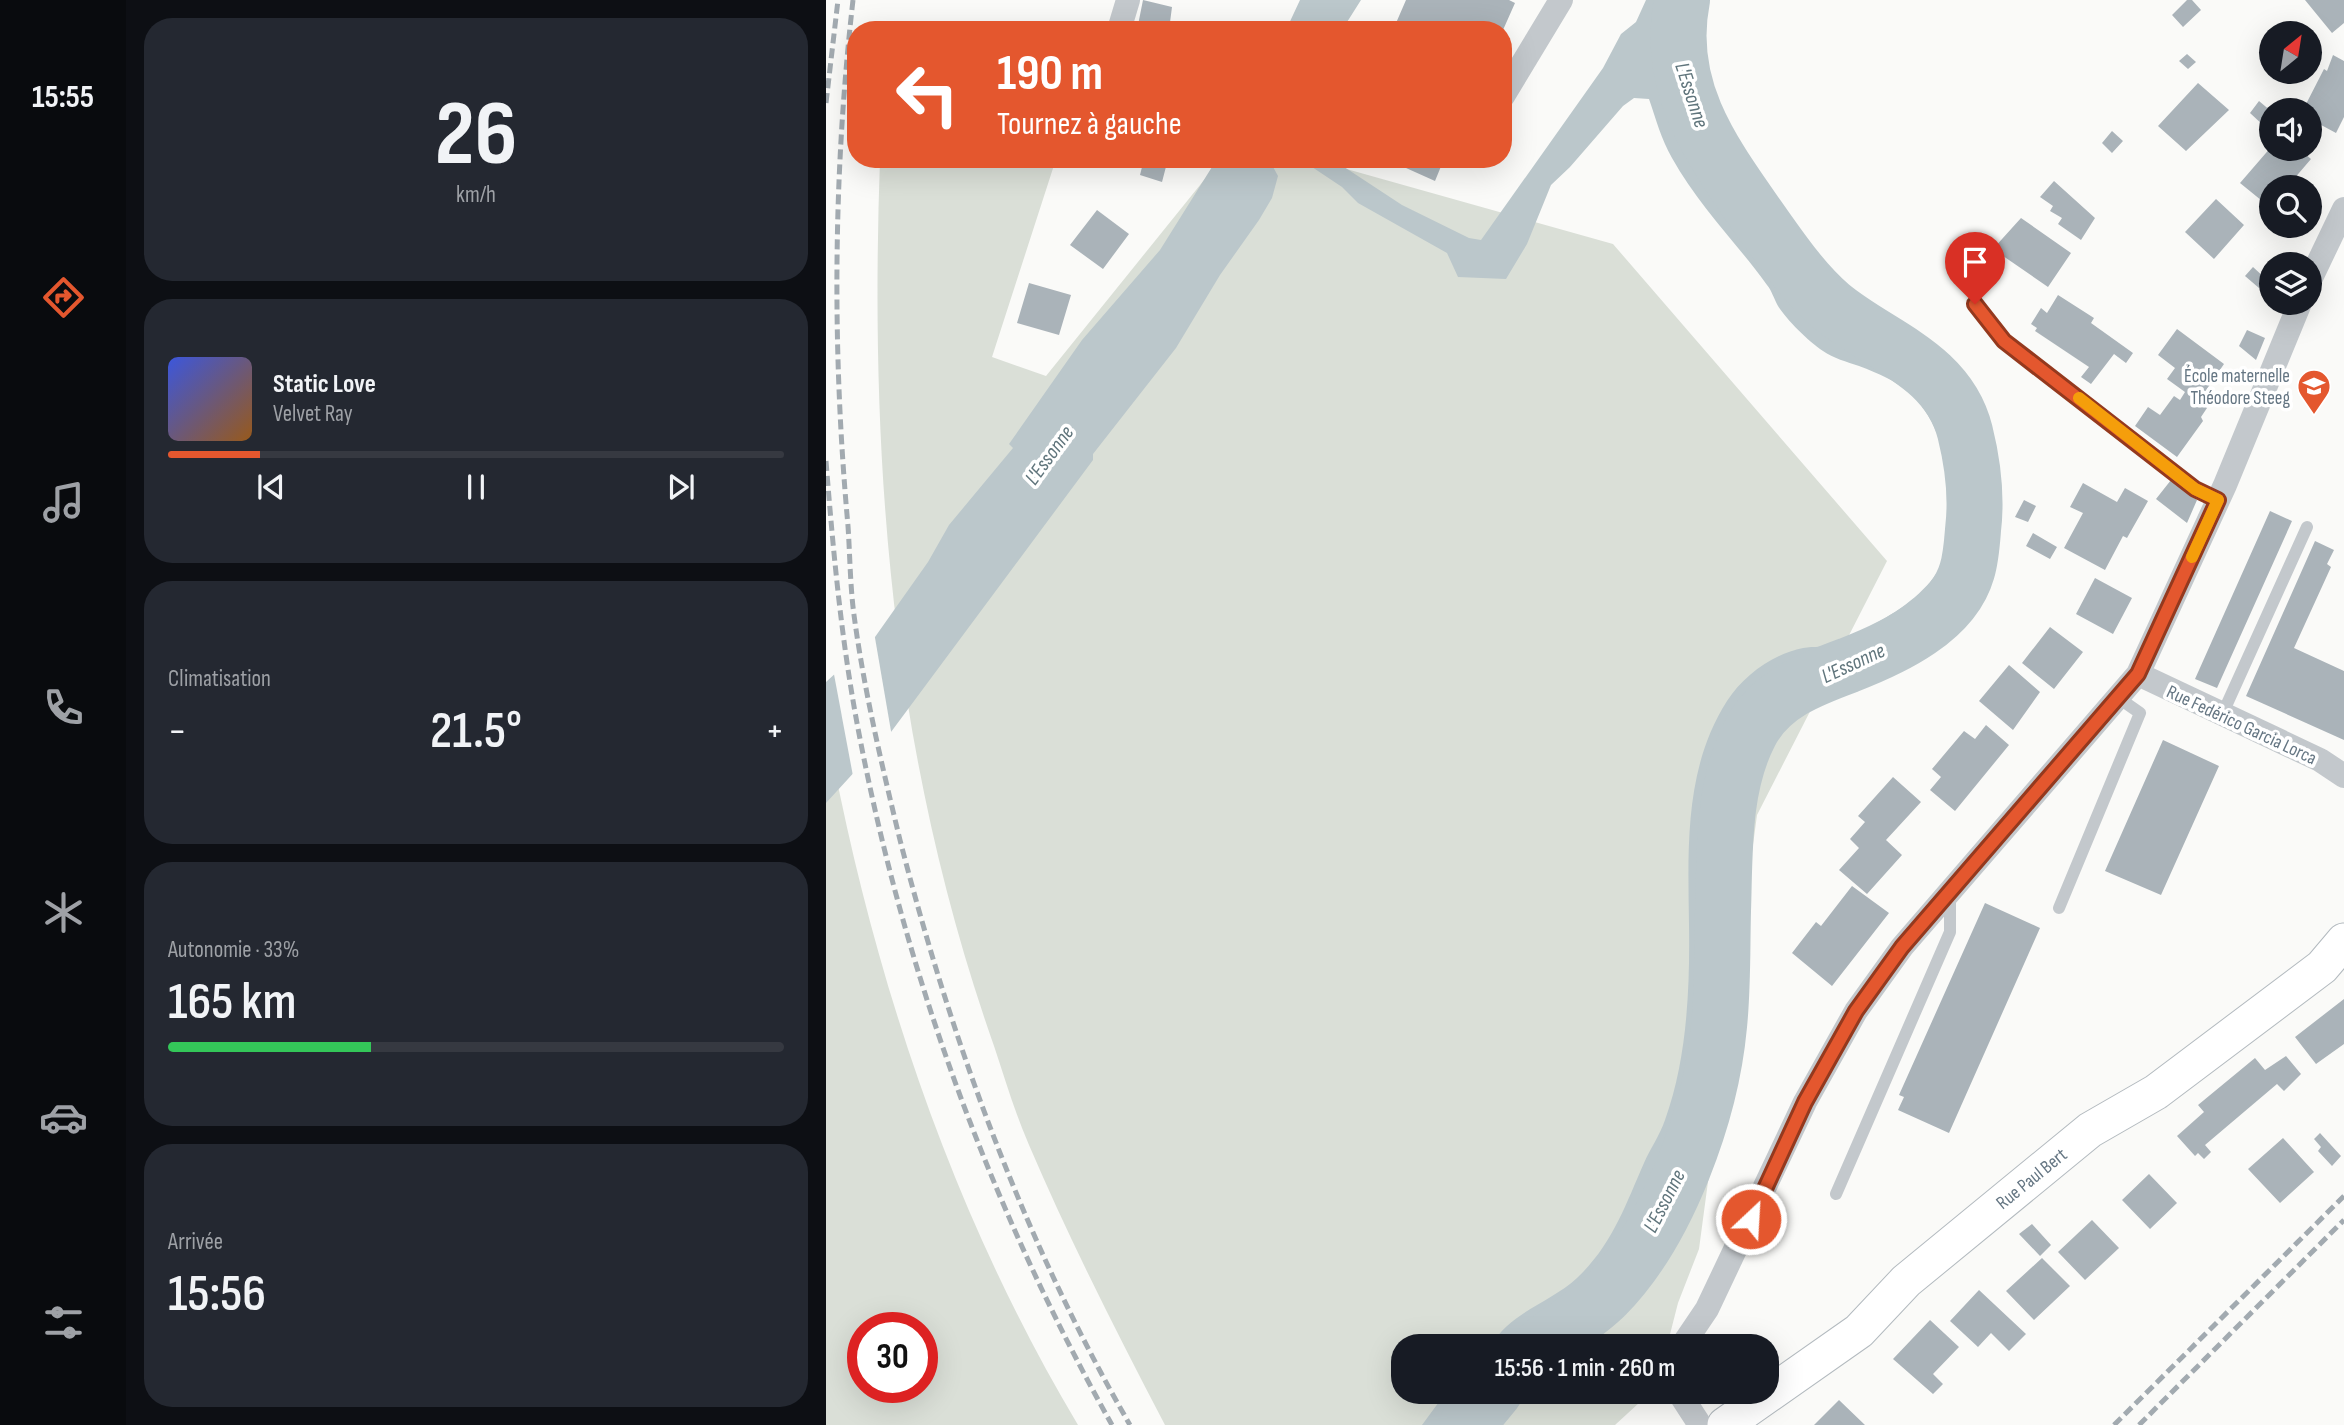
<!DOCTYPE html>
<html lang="fr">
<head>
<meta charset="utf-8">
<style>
  :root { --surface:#171b24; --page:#242831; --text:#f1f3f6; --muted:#9ea1a6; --line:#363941; --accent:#e4572e }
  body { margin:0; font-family:"Sofia Sans Condensed",sans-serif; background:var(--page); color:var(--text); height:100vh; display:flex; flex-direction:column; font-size:26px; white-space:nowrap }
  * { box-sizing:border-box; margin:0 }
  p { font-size:23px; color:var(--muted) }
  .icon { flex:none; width:38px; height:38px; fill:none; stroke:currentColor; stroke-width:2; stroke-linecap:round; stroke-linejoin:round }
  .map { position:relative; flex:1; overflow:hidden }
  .side { display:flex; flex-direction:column; gap:18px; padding:18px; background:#0d0f14; width:700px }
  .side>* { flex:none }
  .guide { position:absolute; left:21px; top:21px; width:665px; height:147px; border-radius:28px; box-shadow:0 7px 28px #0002; background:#e4572e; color:#fff; overflow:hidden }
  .needle { width:46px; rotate:30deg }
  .tools { position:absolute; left:1433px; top:21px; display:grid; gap:14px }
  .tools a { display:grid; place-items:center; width:63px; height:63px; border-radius:50%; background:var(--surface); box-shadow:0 7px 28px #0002; font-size:35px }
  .speed { position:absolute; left:21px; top:1312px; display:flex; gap:14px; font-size:35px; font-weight:700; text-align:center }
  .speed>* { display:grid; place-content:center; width:91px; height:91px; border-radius:50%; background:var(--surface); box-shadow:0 7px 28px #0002; line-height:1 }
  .speed .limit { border:10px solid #d22; background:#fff; color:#111 }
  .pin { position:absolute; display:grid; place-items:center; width:60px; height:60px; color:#fff; margin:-72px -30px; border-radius:50% 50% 50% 0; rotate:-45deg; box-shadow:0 0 7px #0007 }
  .pin .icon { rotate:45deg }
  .me { position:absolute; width:77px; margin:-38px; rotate:25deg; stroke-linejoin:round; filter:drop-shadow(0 0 5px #0008) }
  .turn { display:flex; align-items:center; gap:24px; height:147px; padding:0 35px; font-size:32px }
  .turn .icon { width:91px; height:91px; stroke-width:2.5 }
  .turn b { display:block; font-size:49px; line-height:60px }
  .big { font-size:52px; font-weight:600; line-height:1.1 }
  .side .tile { flex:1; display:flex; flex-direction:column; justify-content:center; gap:10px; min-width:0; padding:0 24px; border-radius:28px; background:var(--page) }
  .side .dial { align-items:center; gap:0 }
  .dial b { font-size:91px; line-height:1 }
  .song { display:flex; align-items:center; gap:21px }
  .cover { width:84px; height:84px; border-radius:10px; background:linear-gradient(135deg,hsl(230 70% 55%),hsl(30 70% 35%)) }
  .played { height:7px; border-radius:4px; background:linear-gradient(90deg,var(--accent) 15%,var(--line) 15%) }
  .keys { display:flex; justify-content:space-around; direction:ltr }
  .heat { display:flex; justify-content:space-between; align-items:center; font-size:38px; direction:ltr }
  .charge { height:10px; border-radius:5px; background:linear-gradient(90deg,#34c759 33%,var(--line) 0) }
  .trip { position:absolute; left:565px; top:1334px; width:388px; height:70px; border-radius:28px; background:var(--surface); box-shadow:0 7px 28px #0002; font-weight:600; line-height:70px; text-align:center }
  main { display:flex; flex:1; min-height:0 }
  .tabs { display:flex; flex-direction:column; width:126px; justify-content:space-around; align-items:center; background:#090b0e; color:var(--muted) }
  .tabs .icon { width:49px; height:49px }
  .tabs .current { color:var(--accent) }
  .tabs b { font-size:32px; color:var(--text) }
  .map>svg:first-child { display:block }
  .green { fill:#dadfd7; fill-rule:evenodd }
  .water { fill:#bbc7cb }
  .pier { fill:#fafaf8 }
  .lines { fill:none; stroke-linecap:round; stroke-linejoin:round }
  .river { stroke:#bbc7cb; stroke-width:56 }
  .building { fill:#aab3b9 }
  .secondary-casing { stroke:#b3babf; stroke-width:37 }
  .lane { stroke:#c3c8cc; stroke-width:12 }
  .street { stroke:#c3c8cc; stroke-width:24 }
  .secondary { stroke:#fff; stroke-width:35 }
  .rail { stroke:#a2aab0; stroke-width:5; stroke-dasharray:10 5; stroke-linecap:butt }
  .route-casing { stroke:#94391e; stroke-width:18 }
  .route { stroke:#e4572e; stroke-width:12 }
  .slow { stroke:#f59e0b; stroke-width:12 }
  .labels { text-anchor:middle; stroke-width:7; stroke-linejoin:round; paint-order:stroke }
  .poi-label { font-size:19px; fill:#657683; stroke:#fff; text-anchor:end }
  .street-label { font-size:19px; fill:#657683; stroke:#fff }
  .water-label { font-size:21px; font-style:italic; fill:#60757c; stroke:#fff }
</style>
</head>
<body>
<main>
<nav class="tabs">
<b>15:55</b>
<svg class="icon current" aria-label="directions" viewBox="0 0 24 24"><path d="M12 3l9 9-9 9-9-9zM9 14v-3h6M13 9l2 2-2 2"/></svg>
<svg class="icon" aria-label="music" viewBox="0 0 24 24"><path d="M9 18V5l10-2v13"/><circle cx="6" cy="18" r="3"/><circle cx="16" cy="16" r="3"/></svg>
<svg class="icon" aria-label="phone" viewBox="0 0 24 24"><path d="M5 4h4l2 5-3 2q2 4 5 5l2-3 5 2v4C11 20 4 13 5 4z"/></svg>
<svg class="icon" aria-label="climate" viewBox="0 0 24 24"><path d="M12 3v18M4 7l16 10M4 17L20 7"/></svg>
<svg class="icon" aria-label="car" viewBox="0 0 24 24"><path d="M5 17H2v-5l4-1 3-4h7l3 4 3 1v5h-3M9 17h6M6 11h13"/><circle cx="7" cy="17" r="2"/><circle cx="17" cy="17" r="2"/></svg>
<svg class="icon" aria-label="filters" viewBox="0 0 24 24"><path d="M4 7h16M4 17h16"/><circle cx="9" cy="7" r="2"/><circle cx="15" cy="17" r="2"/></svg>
</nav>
<section class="side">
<div class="tile dial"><b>26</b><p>km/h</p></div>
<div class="tile">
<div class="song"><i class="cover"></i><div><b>Static Love</b><p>Velvet Ray</p></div></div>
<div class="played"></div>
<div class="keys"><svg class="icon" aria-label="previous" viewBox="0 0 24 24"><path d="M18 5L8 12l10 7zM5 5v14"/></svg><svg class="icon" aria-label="pause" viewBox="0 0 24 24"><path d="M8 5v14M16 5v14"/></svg><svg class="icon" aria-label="next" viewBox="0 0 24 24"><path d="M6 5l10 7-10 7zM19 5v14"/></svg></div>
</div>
<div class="tile"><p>Climatisation</p>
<div class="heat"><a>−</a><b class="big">21.5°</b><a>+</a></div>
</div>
<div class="tile"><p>Autonomie · 33%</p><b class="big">165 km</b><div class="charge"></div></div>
<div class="tile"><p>Arrivée</p><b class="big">15:56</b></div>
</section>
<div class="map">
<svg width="1518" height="1425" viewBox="0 0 1518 1425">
  <rect width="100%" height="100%" fill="#fafaf8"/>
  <path class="green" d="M54 159H230L166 357 220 376 395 159H485L787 244 1061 561 931 815 873 1249 852 1303 841 1346H578V1391H826L789 1425H339C291 1333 244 1241 203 1145 189 1113 179 1079 168 1046 66 756 43 465 54 159Z
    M0 723C44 968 124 1211 252 1425H0ZM37 1328H96V1388H37Z"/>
  <path class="water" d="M474 0H535L516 30H460Z
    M820 0H856C838 90 883 147 932 216 954 248 977 282 1007 307 1055 347 1122 365 1139 432 1148 465 1151 499 1147 533 1139 609 1098 634 1030 662 1000 674 965 684 941 709 922 729 912 758 907 785 890 866 903 949 893 1030 882 1120 845 1226 782 1293 766 1309 747 1321 729 1334 724 1338 721 1343 716 1345 703 1350 679 1346 665 1346 684 1312 724 1303 751 1278 786 1245 799 1206 818 1163 824 1149 834 1135 839 1120 861 1059 864 989 863 924 862 849 858 768 901 701 918 675 947 654 977 648 988 646 999 648 1008 644 1111 599 1156 552 1112 436 1096 395 1073 381 1033 366 1021 362 1007 358 997 351 982 341 961 320 952 306 948 299 946 291 941 285 910 242 872 205 846 158 835 139 830 119 823 99L808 98 797 106 744 167 725 185 701 244 680 279 632 277 621 253 532 203 516 187 474 159H506L576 205 643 238 655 240 777 68 795 34 810 22Z
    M391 159H449L446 165 452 176 446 198 433 220 394 275 350 348 267 454V460L65 732 0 803V682L49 637 102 562 123 525 187 448 183 444 256 340 334 250Z
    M621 1391H669L641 1425H596Z"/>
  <path class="pier" d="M48 632 66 737 27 776 7 669Z"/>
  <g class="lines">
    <path class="river" d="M715 1346C736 1328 760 1315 780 1295 842 1232 885 1113 893 1026 897 987 896 949 897 911 899 852 896 787 924 733 944 694 985 679 1023 665 1067 648 1127 620 1141 571 1145 558 1146 543 1147 530 1151 497 1147 464 1139 432 1122 364 1053 346 1005 306 976 281 954 248 932 217 885 150 839 87 856 0
      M641 1425 669 1391"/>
  </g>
  <path class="building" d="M317 0 346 7 343 30H311Z
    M580 0H683L689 3 677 30H567Z
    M1361 0H1366L1375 10 1357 27 1346 15Z
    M1479 0H1518V23L1506 33Z
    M1361 54 1370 62 1362 69 1353 61Z
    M1507 55 1518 61V117L1510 133 1484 119V110H1477L1498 69 1501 71Z
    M1372 83 1403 110 1360 151 1332 126Z
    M1433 101 1446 112 1437 125 1424 113Z
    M1286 131 1297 141 1286 153 1276 143Z
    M1446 146V149H1473L1485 159 1461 187H1446V209L1414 183Z
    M318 159H342L336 182 314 175Z
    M560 159H618L609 181Z
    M1228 181 1269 218 1255 240 1232 224 1236 218 1224 211 1227 206 1214 197Z
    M1390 199 1418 225 1388 259 1359 232Z
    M271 210 303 234 277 269 244 245Z
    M1195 218 1245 253 1222 287 1167 249Z
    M1427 267 1440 279 1433 288 1419 276Z
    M203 283 245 295 233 335 191 323Z
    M1232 295 1268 318 1265 323 1307 353 1300 363 1288 354 1265 384 1255 377 1263 367 1209 331 1211 328 1205 324 1215 308 1221 313Z
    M1351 329 1398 364 1372 402 1381 408 1375 417 1377 421 1351 457 1309 426 1322 407 1334 415 1348 396 1354 400 1359 392 1341 379 1349 368 1332 355Z
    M1421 330 1439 338 1430 360 1413 346Z
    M1345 480 1371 500 1361 523 1330 499Z
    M1257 483 1291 502 1299 488 1322 501 1301 538 1297 536 1279 570 1238 548 1257 513 1244 507Z
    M1198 500 1210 506 1202 522 1189 517Z
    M1444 511 1466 521 1391 688 1369 679Z
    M1207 533 1231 547 1224 559 1200 546Z
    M1489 541 1508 550 1501 564 1505 567 1468 648 1518 671V740L1420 696Z
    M1269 578 1306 598 1287 634 1250 614Z
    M1224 627 1257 652 1228 689 1196 663Z
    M1183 665 1214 692 1187 730 1153 701Z
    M1160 725 1183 745 1129 811 1104 790 1115 777 1106 769 1138 731 1149 739Z
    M1337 740 1393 766 1335 895 1279 871Z
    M1067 777 1095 802 1060 840 1076 855 1041 894 1013 870 1033 848 1024 839 1039 822 1032 816Z
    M1026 886 1063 913 1006 986 966 953 990 922 995 926Z
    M1159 903 1214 928 1123 1133 1072 1110 1078 1097 1073 1095Z
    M1518 999V1044L1490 1064 1469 1037Z
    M1460 1056 1475 1074 1458 1091 1451 1084 1379 1145 1385 1152 1378 1159 1372 1153 1369 1156 1351 1136 1378 1112 1372 1105 1429 1058 1439 1070Z
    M1494 1133 1515 1156 1506 1166 1492 1151 1495 1147 1488 1139Z
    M1457 1138 1488 1172 1454 1203 1422 1169Z
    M1323 1174 1351 1203 1324 1229 1296 1200Z
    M1266 1220 1293 1248 1259 1280 1232 1252Z
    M1206 1224 1225 1245 1214 1256 1193 1234Z
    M1216 1258 1244 1286 1208 1320 1180 1291Z
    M1153 1290 1200 1334 1183 1351 1165 1333 1152 1347 1124 1321Z
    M1104 1320 1133 1347 1107 1374 1117 1384 1107 1394 1067 1359Z
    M1013 1400 1039 1425H988Z"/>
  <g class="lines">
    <defs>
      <path id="secondary" d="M899 1425 1033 1331 1080 1281 1264 1130 1330 1092 1496 967 1518 941"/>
    </defs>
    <use href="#secondary" class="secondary-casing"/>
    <path class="lane" d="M1149 304 1178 341 1369 489 1392 501
      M1396 715 1481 527
      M1233 908 1314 713 1294 699
      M1010 1194 1124 932V894"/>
    <path class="street" d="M293 30 302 0
      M677 96 735 0
      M1484 280 1518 209
      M1312 674 1494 760 1518 776
      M856 1346 881 1309 979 1102 1030 1011 1076 947 1312 674 1399 485 1474 303
      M852 1391 874 1425"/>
    <use href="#secondary" class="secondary"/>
    <path class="rail" d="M27 0C7 176 6 350 22 526 24 555 24 585 28 615 38 690 56 766 74 840 126 1043 199 1243 304 1425
      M0 103 12 0
      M0 461C7 549 15 637 31 723 77 969 164 1207 286 1425
      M1288 1425 1518 1196
      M1313 1425 1518 1220"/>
  </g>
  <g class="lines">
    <defs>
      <path id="route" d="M925 1219 979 1102 1030 1011 1076 947 1312 674 1392 500 1369 489 1178 341 1149 304"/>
    </defs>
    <use href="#route" class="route-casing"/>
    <use href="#route" class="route"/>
    <path class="slow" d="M1253 398 1369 489 1392 500 1366 557"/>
  </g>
  <defs>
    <symbol id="school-pin" viewBox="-11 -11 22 30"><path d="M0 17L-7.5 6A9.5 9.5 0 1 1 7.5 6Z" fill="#e4572e" stroke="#fff"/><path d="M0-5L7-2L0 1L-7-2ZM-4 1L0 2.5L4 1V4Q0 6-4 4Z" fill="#fff"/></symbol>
  </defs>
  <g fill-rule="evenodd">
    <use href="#school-pin" x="1469" y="367" width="38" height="52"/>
  </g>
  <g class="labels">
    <g class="poi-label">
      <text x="1464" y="382">École maternelle<tspan x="1464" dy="22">Théodore Steeg</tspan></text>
    </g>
    <g class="street-label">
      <text transform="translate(1416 724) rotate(25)" y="7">Rue Fedérico Garcia Lorca</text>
      <text transform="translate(1205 1178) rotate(-39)" y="7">Rue Paul Bert</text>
    </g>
    <g class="water-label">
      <text transform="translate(866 95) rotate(72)" y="7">L'Essonne</text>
      <text transform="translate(223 455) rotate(-54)" y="7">L'Essonne</text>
      <text transform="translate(1027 663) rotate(-25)" y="7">L'Essonne</text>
      <text transform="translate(838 1201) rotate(-63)" y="7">L'Essonne</text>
    </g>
  </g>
</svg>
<div class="tools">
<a><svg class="needle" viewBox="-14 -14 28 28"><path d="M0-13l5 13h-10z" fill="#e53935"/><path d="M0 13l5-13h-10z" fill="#9ea1a6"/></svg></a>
<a><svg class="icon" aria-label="sound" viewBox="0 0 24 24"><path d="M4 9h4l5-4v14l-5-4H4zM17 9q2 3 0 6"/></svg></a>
<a><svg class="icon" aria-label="search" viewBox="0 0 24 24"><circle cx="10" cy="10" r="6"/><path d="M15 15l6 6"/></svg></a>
<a><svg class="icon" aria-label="layers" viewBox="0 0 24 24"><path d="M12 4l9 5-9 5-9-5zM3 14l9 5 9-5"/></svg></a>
</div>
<div class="speed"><div class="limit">30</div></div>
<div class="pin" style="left:1149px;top:304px;background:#d93025"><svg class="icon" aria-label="arrive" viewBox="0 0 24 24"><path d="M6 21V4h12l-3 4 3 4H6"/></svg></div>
<svg class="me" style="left:925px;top:1219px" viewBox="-20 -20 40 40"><circle r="17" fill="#e4572e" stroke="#fff" stroke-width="3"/><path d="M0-11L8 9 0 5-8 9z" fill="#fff"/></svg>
<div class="trip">15:56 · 1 min · 260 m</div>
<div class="guide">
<div class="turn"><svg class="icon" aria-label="left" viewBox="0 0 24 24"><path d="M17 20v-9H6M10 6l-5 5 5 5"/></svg><div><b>190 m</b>Tournez à gauche</div></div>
</div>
</div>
</main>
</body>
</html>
